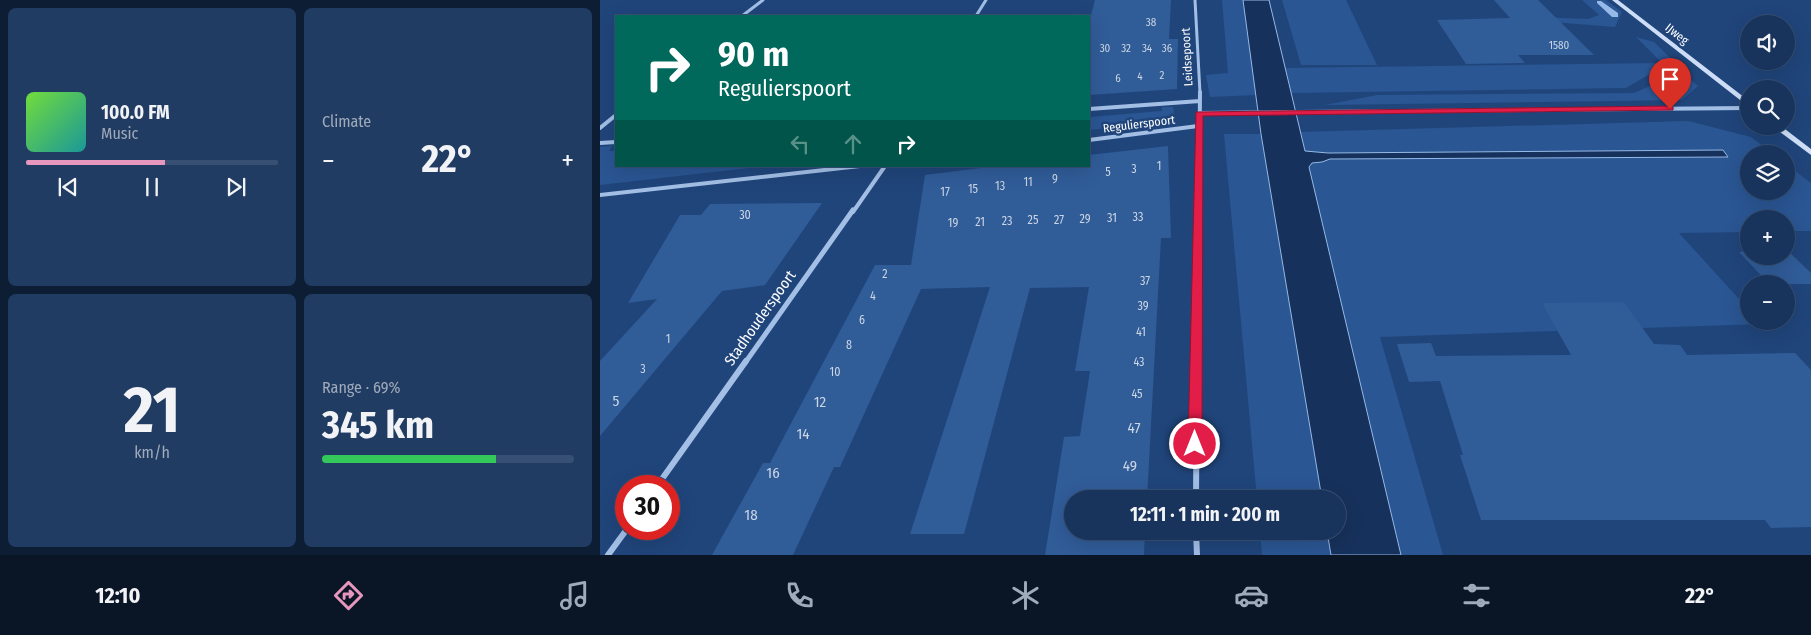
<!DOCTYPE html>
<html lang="en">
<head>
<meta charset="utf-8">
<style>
  :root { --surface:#18345c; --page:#213c62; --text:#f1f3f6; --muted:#9faabb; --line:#364f72; --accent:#e797bd }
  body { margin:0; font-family:"Fira Sans Condensed",sans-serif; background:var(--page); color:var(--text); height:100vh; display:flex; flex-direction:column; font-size:19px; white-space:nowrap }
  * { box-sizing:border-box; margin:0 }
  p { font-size:16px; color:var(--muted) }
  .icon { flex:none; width:28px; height:28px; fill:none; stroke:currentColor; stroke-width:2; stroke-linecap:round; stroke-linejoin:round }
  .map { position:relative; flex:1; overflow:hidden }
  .details { display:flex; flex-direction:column; gap:8px; padding:8px; background:#0d1d33; width:600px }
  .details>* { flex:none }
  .top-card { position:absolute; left:15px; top:15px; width:475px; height:152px; border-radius:0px; box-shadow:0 5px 20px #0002,0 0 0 1px var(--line); background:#00695c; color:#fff; overflow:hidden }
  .controls { position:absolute; left:1140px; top:15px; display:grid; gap:10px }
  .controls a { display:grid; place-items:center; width:55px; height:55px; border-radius:50%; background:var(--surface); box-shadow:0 5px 20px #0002,0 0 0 1px var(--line); font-size:25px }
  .speed { position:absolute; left:15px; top:475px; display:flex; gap:10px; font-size:25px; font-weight:700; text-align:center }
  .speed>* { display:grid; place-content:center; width:65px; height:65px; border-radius:50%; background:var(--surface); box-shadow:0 5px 20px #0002,0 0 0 1px var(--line); line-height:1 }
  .speed .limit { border:8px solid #d22; background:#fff; color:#111 }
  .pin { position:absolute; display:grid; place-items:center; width:42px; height:42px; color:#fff; margin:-51px -21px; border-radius:50% 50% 50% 0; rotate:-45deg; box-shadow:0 0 5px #0007 }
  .pin .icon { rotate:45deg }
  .me { position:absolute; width:55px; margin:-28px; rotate:0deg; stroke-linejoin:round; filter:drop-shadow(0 0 4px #0008) }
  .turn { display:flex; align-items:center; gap:18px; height:105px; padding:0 20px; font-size:22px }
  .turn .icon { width:65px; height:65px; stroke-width:2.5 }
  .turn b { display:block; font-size:35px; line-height:42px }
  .lanes { display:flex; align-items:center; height:48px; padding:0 20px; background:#0003; justify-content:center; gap:25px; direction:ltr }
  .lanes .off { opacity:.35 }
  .big { font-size:38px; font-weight:700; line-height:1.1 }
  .details .tile { flex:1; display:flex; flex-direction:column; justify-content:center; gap:8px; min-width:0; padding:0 18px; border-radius:8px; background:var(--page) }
  .details .dial { align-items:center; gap:0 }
  .dial b { font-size:65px; line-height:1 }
  .song { display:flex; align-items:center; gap:15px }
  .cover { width:60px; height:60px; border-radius:8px; background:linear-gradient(135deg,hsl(100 70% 55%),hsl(180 70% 35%)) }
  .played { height:5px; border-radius:2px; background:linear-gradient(90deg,var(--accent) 55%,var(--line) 55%) }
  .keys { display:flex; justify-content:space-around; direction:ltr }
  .heat { display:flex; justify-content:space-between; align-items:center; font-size:28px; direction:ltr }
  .charge { height:8px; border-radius:4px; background:linear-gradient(90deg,#34c759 69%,var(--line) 0) }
  .details .tiles { flex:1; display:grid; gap:8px; grid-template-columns:repeat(2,1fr) }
  .trip { position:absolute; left:464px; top:490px; width:282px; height:50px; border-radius:25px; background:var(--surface); box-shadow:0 5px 20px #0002,0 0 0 1px var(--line); font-weight:700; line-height:50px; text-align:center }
  .tabs { display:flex; height:80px; justify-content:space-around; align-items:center; background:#0a1525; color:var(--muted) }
  .tabs .icon { width:35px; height:35px }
  .tabs .current { color:var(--accent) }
  .tabs b { font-size:22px; color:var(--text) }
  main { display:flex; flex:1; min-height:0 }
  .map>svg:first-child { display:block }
  .green { fill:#2a5693 }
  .water { fill:#16315b; stroke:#96b9e7 }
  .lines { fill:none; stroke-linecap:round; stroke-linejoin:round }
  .stream { fill:#96b9e7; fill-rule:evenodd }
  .building { fill:#305c98 }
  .street-far3 { stroke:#a3bfe6; stroke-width:3 }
  .street-far2 { stroke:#a3bfe6; stroke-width:4 }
  .street-far1 { stroke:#a3bfe6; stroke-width:5 }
  .street { stroke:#a3bfe6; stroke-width:6 }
  .secondary { fill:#ccddf5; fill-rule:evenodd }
  .route { fill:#e11d48; stroke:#92132f }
  .labels { text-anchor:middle; stroke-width:5; stroke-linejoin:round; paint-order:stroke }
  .far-number-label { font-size:11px; fill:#cbd6e5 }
  .far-street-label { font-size:12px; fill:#fff; stroke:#20457b }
  .number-label { font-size:12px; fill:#cbd6e5 }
  .street-label { font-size:15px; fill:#fff; stroke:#20457b }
  .near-number-label { font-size:15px; fill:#cbd6e5 }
</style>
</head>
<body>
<main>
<section class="details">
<div class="tiles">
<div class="tile">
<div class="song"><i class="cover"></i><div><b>100.0 FM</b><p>Music</p></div></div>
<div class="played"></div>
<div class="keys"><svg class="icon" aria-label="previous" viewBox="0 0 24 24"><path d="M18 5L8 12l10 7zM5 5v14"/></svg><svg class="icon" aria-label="pause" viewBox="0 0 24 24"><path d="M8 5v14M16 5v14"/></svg><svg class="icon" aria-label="next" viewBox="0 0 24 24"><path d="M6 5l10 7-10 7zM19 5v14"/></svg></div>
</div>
<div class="tile"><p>Climate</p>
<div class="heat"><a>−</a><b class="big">22°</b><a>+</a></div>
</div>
<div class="tile dial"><b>21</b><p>km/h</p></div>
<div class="tile"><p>Range · 69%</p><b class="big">345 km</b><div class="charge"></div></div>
</div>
</section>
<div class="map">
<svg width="1211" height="555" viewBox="0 0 1211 555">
  <rect width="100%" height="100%" fill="#20457b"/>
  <path class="green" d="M622 0H643L656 95 610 97 606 75 628 73Z
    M682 0H746L777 65H701Z
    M982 0H1006L1022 12 1015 27 940 21 935 17 988 19 999 15Z
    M1036 37 1054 42 1087 74H1050L1026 88 691 93 685 68 1062 63Z
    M1064 80H1091L1098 86 1082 100 725 105 777 95 1034 93Z
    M562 107H573L576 125 548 129 546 124 489 130V117L562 111Z
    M1088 121 1151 137 1173 154H1149V191H1186V164L1211 183V231H1186V219H1149V232L1079 233 1149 310V321H1159L1161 324 780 337 843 555H801L700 132Z
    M624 134H661L722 499H657Z
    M12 146 9 151H16V166H167L0 185V147Z
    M660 531H727L731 555H662Z"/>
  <path class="water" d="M643 0H669L705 151 728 153 1123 150 1128 157 730 159 722 162 712 163 709 167 801 555H731L727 531H738V499H722L661 134Z"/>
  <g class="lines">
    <path class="stream" d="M997 1H1001L1018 13V17H1012L997 3Z"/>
  </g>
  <path class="building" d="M495 0H571L569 39H578L577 89 489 95V23Z
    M894 0H938L994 55H918L925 63 866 64 837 20 910 18Z
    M568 146 571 238H561L547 499H472V531H545L544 555H445L464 437 480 436 490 371H475L489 287 430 288 364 534H310L390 287 321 289 240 467H234L193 555H112L163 463H170L275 265H311L325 175 397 166H489V155Z
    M222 203 165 285 122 291 0 436V361L57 299 28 303 80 215H101L110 204Z
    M1149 251V256H1186V251H1188L1211 273V284H1169L1139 252Z
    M1024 302 1054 344 1080 345 1087 355 1195 353 1211 370V527L1171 528 1165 520H881L860 455H863L840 381 809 382 797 344 831 343 836 356 971 355 942 303Z"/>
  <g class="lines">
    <path class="street-far3" d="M595 0 600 93
      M142 16 163 0
      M376 16 386 0"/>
    <path class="street-far2" d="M489 109 600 101
      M599 113 1149 108
      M0 128 16 115
      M489 140 598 126
      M0 143 16 142
      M0 195 260 166
      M253 212 285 166
      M599 212 600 92"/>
    <path class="street-far1" d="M145 363 253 210
      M597 363 599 210"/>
    <path class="street" d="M57 486 146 361
      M596 499 597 361
      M596 531 597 555
      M8 555 27 529"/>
    <path class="secondary" d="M1012 0H1018L1149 101V107Z
      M1172 126H1181L1211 149V155Z"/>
  </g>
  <path class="route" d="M1070 106 1073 107V110L603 116 602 444 600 448 595 450 590 448 588 444 596 112Z"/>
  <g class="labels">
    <g class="far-number-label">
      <text x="551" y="26">38</text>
      <text x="959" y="49">1580</text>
      <text x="505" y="52">30</text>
      <text x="526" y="52">32</text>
      <text x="547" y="52">34</text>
      <text x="567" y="52">36</text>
      <text x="562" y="79">2</text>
      <text x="540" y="80">4</text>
      <text x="518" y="82">6</text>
    </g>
    <g class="far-street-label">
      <text transform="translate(1077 34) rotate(38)" y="4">IJweg</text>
      <text transform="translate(587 57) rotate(-93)" y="4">Leidsepoort</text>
      <text transform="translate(539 124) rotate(-7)" y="4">Regulierspoort</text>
    </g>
    <g class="number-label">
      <text x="559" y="170">1</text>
      <text x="534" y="173">3</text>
      <text x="508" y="176">5</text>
      <text x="455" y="183">9</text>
      <text x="428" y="186">11</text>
      <text x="400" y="190">13</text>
      <text x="373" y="193">15</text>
      <text x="345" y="196">17</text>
      <text x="145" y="219">30</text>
      <text x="538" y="221">33</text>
      <text x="512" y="222">31</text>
      <text x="485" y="223">29</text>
      <text x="433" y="224">25</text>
      <text x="459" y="224">27</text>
      <text x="407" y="225">23</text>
      <text x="380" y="226">21</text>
      <text x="353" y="227">19</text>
      <text x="285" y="278">2</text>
      <text x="545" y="285">37</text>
      <text x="273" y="300">4</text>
      <text x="543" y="310">39</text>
      <text x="262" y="324">6</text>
      <text x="541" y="336">41</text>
      <text x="68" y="343">1</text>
      <text x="249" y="349">8</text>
      <text x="539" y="366">43</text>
      <text x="43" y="373">3</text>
      <text x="235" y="376">10</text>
      <text x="537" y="398">45</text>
    </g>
    <g class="street-label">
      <text transform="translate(160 318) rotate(-55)" y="5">Stadhouderspoort</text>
    </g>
    <g class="near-number-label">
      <text x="16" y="406">5</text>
      <text x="220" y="407">12</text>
      <text x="534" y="433">47</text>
      <text x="203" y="439">14</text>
      <text x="530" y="471">49</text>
      <text x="173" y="478">16</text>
      <text x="151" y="520">18</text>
    </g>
  </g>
</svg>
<div class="controls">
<a><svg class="icon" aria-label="sound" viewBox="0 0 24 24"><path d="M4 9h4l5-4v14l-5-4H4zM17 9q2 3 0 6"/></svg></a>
<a><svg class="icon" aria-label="search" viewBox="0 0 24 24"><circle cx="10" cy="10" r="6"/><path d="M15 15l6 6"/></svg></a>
<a><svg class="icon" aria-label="layers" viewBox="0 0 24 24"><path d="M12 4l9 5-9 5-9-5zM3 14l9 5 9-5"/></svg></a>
<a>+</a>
<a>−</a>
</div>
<div class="speed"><div class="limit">30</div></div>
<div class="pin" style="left:1070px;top:109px;background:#d93025"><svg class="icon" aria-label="arrive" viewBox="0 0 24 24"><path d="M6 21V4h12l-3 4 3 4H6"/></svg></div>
<svg class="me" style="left:595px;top:444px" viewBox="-20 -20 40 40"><circle r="17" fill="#e11d48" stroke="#fff" stroke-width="3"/><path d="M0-11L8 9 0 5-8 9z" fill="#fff"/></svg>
<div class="trip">12:11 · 1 min · 200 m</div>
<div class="top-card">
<div class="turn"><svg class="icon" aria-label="right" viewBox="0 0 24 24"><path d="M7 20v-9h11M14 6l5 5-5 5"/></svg><div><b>90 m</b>Regulierspoort</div></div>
<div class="lanes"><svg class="icon off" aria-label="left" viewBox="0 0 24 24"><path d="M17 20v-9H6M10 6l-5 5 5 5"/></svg><svg class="icon off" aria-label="ahead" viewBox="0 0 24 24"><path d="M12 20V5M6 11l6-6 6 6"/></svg><svg class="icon" aria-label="right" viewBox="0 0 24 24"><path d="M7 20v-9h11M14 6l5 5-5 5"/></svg></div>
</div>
</div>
</main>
<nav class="tabs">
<b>12:10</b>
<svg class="icon current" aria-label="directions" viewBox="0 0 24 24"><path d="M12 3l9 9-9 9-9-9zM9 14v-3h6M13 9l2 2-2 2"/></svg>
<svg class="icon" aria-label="music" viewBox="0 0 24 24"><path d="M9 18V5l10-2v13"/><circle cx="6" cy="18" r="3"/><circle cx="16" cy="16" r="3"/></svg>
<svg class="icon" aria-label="phone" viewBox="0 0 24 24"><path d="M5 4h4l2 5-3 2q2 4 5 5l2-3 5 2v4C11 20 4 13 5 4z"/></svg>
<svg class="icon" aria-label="climate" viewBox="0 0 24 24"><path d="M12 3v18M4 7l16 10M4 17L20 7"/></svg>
<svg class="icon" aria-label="car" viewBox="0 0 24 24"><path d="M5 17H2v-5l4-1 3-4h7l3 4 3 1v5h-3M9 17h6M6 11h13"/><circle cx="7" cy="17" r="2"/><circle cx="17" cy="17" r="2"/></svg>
<svg class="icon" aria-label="filters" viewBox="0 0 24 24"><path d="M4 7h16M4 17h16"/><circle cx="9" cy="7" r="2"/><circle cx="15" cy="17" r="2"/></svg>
<b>22°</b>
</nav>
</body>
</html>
